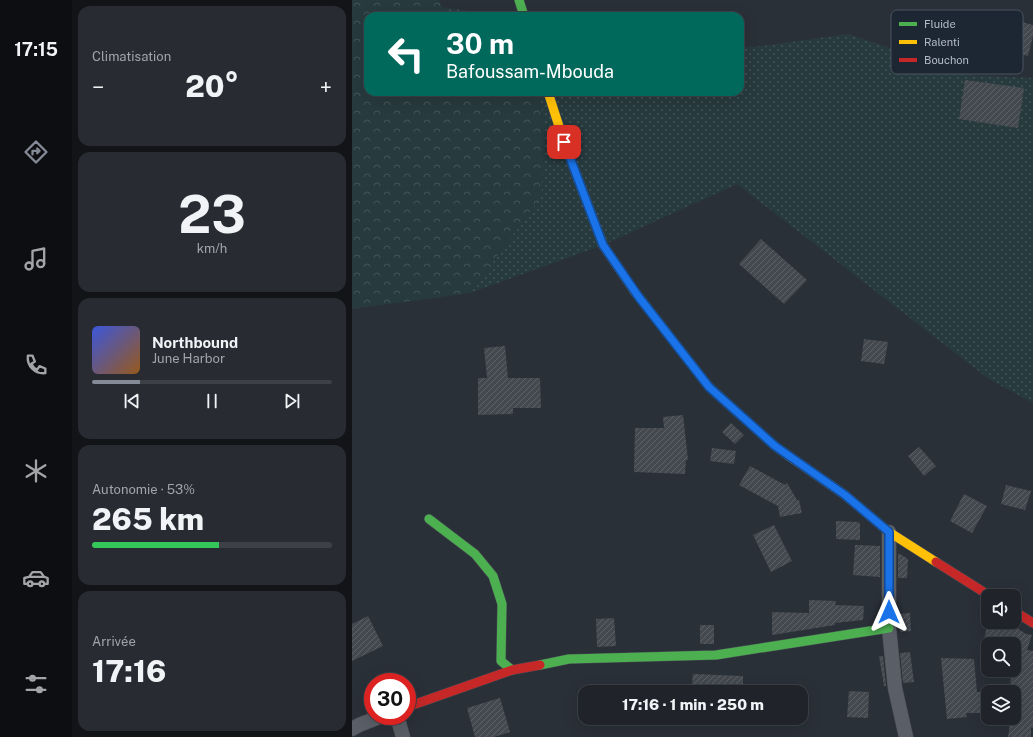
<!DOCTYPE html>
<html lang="fr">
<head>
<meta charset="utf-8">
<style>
  :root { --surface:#20242a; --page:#282c32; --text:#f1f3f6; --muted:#a2a4a8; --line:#3d4147; --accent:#848b96 }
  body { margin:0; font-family:"Public Sans",sans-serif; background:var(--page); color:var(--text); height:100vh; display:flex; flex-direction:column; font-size:15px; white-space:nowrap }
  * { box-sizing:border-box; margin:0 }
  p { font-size:13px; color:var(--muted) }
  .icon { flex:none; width:22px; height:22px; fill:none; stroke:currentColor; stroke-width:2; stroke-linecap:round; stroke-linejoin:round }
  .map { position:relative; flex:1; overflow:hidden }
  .side { display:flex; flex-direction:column; gap:6px; padding:6px; background:#121417; width:280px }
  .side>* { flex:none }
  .guide { position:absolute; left:12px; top:12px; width:380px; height:84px; border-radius:12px; box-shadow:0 4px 16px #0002,0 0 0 1px var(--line); background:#00695c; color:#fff; overflow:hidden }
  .controls { position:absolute; left:629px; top:589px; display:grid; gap:8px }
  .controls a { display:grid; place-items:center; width:40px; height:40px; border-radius:8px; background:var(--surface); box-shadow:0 4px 16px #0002,0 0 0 1px var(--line); font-size:20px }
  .speed { position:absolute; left:12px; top:673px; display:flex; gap:8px; font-size:20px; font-weight:700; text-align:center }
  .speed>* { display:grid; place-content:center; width:52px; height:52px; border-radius:50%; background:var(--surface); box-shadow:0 4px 16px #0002,0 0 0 1px var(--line); line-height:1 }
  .speed .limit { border:6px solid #d22; background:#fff; color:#111 }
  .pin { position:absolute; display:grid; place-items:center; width:34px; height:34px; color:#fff; margin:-17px; border-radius:8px; box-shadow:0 2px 6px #0006 }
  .me { position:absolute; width:44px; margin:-22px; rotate:0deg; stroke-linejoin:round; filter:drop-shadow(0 0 3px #0008) }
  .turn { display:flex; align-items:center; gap:14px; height:84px; padding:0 16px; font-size:18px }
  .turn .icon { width:52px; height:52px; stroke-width:2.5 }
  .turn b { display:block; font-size:28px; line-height:34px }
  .big { font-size:30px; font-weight:800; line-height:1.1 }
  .side .widget { flex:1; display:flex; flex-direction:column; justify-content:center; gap:6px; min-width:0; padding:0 14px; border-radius:12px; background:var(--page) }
  .side .dial { align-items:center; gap:0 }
  .dial b { font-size:52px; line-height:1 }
  .song { display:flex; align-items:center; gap:12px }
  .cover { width:48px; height:48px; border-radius:6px; background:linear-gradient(135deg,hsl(230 70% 55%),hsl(30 70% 35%)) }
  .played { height:4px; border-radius:2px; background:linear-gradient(90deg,var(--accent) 20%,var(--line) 20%) }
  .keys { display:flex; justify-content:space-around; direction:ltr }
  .heat { display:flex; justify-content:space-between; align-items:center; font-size:22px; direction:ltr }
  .charge { height:6px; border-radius:3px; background:linear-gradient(90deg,#34c759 53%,var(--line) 0) }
  .trip { position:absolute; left:226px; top:685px; width:230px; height:40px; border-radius:12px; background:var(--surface); box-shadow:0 4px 16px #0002,0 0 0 1px var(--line); font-weight:800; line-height:40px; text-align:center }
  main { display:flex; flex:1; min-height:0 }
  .tabs { display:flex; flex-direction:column; width:72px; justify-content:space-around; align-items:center; background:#0d0e11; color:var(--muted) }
  .tabs .icon { width:28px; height:28px }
  .tabs .selected { color:var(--accent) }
  .tabs b { font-size:18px; color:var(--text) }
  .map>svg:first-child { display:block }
  .grass { fill:url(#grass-dots) }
  .forest { fill:url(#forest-crowns) }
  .building { fill:url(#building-hatch) }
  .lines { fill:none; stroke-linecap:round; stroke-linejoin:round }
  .street-casing { stroke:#484c53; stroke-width:15 }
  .fast-casing { stroke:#484c53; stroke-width:10 }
  .slow-casing { stroke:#484c53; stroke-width:10 }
  .jam-casing { stroke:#484c53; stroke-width:10 }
  .street { stroke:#5a5e66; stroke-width:14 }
  .fast { stroke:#4caf50; stroke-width:9 }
  .slow { stroke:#ffc107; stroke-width:9 }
  .jam { stroke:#c62828; stroke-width:9 }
  .route-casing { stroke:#114b97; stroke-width:10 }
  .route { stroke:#1a73e8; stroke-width:7 }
  .key { fill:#1d2633; stroke:#4a5360; stroke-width:1 }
  .key-label { font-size:11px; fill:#b4bcc9 }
</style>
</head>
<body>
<main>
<nav class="tabs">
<b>17:15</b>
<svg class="icon selected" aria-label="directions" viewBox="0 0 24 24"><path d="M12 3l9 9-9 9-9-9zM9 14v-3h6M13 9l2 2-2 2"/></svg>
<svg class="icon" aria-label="music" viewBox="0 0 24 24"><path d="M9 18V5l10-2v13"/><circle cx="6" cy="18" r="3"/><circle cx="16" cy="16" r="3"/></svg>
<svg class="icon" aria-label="phone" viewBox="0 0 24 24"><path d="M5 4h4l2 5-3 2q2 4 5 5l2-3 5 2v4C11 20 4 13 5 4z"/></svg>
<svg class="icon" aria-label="climate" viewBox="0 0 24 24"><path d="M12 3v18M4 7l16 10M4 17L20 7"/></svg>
<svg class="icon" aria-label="car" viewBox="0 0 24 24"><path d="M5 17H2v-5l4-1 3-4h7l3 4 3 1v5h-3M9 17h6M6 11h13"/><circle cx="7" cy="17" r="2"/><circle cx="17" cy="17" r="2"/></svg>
<svg class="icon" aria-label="filters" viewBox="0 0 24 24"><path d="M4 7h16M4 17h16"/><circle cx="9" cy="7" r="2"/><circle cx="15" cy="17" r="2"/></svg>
</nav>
<section class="side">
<div class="widget"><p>Climatisation</p>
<div class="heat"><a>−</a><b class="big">20°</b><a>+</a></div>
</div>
<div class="widget dial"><b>23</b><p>km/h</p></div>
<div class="widget">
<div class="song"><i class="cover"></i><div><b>Northbound</b><p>June Harbor</p></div></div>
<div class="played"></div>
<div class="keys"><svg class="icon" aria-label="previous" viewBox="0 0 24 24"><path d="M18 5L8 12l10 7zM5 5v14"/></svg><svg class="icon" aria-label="pause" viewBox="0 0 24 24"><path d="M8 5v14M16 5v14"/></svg><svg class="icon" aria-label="next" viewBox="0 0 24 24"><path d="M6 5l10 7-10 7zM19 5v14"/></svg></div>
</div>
<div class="widget"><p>Autonomie · 53%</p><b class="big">265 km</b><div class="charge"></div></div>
<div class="widget"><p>Arrivée</p><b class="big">17:16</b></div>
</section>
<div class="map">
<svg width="681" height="737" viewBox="0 0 681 737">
  <defs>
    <pattern id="grass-dots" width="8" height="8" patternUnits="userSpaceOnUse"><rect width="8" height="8" fill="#273a3e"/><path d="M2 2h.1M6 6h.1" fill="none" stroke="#445559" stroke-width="1.8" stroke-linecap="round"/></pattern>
    <pattern id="forest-crowns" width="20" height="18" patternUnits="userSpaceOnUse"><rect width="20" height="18" fill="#273a3e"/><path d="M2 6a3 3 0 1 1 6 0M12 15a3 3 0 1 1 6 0" fill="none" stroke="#445559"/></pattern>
    <pattern id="building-hatch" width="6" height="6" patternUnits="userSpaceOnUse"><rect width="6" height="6" fill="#444950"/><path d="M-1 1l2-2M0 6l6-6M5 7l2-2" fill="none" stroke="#5d6168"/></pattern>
  </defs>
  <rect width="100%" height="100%" fill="#2a3038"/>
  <path class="grass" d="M90 7 148 16H105Z
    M496 34 620 75 681 78V403L637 379 385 184 251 245 118 293 190 195 191 116 186 92H388V46L402 47Z"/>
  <path class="forest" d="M0 0H87L90 7 105 16H16V92H186L191 116 190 195 118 293 0 309Z"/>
  <path class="building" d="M640 14 681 25V36L676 56 632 44Z
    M613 80 672 88 666 128 607 119Z
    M409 239 455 280 432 304 387 264Z
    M512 339 536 342 532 364 509 361Z
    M153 346 156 378H188L189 408H161V414L126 415V378H135L132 348Z
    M331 415 336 460H334L333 474 282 472 283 428H312L311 417Z
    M379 423 392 435 383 444 370 432Z
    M567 447 584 466 572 476 556 456Z
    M360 448 384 451 382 464 358 461Z
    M398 466 433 485 435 483 445 500H447L450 513 428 517 426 506 387 485Z
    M654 485 679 491 673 510 649 504Z
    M612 494 635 506 620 533 598 521Z
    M484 521 506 522 508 524V540L484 539Z
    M422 525 440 561 419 572 401 535Z
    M503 545 528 546V577L501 575Z
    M546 554H548L556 559 555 578H546Z
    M457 600 484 601 483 605 512 606 511 620 483 623V625L420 635V612L457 613Z
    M558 613 559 631 548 632V627L546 620V614Z
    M16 616 31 646 0 661V624Z
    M262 618 264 646 245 647 244 619Z
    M636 622H656L674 634 680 635 675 650 681 651V728H679V737H656L659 718H662V692H657L660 671H662V644H631Z
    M348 625H362V644H348Z
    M558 652 562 682 551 683 548 653Z
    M527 656H531L534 686H532Z
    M589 658 622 659 625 692H634V713H614L615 717 595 719Z
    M341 674 391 676V692H339Z
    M497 691 517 692 516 718 495 717Z
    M148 698 158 732 142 737H123L115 708Z"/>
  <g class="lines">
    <defs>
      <path id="street" d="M537 532V628L543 688 554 737
        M45 716 51 737
        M0 729 7 725 30 716"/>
      <path id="fast" d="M167 0 172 16
        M283 292 357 387 423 446 437 456
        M77 519 123 554 141 576 150 604 149 661 160 670
        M188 665 217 659 364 655 537 628"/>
      <path id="slow" d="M196 92 212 142 251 245 283 292
        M437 456 493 495 537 532 584 562"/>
      <path id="jam" d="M584 562 638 596
        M662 611 681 623
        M55 707 160 670 188 665"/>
    </defs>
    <use href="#street" class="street-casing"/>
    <use href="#fast" class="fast-casing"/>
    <use href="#slow" class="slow-casing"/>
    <use href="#jam" class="jam-casing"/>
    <use href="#street" class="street"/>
    <use href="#fast" class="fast"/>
    <use href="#slow" class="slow"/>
    <use href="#jam" class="jam"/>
  </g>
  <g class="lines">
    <defs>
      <path id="route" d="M212 142 251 245 286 296 357 387 423 446 493 495 537 532V612"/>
    </defs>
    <use href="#route" class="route-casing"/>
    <use href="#route" class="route"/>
  </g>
  <rect x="539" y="10" width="132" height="64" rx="6" class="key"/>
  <rect x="547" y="22" width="18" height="4" fill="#4caf50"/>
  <rect x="547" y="40" width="18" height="4" fill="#ffc107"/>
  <rect x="547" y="58" width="18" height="4" fill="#c62828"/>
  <g class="key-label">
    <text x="572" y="28">Fluide</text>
    <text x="572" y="46">Ralenti</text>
    <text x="572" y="64">Bouchon</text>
  </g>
</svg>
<div class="controls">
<a><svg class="icon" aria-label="sound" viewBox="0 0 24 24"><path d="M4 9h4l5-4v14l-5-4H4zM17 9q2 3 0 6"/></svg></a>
<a><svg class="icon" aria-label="search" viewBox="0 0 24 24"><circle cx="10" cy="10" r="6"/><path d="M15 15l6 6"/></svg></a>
<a><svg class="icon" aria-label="layers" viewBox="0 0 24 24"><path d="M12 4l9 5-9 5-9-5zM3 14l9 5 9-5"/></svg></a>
</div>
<div class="speed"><div class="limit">30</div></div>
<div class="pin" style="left:212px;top:142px;background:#d93025"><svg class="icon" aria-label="arrive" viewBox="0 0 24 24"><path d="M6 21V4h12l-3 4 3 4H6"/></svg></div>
<svg class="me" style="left:537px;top:612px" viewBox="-20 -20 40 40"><path d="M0-17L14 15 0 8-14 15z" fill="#1a73e8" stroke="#fff" stroke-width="4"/></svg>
<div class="trip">17:16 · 1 min · 250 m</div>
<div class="guide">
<div class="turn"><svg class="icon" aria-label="left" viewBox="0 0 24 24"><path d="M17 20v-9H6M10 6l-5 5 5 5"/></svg><div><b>30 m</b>Bafoussam-Mbouda</div></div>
</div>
</div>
</main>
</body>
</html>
